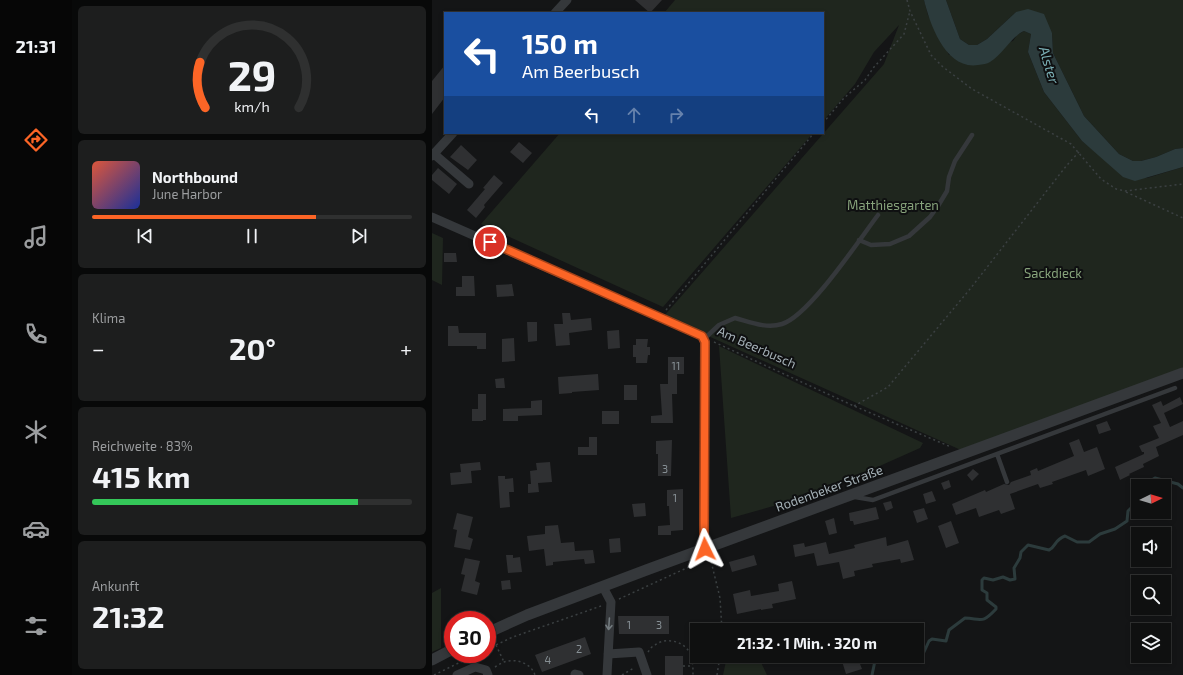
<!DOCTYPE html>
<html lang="de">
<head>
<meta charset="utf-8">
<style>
  :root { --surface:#0f1010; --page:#1d1e1e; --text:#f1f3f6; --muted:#9b9d9f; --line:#2f3030; --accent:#fc6526 }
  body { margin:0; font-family:"Exo 2",sans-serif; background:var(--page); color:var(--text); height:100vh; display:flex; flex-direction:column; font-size:15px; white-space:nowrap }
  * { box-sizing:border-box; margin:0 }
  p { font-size:13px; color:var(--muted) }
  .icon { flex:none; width:22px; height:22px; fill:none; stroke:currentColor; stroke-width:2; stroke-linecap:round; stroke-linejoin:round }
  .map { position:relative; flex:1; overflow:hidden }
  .drawer { display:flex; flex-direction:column; gap:6px; padding:6px; background:#080909; width:360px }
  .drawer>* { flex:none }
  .guide { position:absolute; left:12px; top:12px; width:380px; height:122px; border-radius:0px; box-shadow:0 2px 6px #0003,0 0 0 1px var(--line); background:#1a4fa0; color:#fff; overflow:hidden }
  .needle { width:26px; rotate:85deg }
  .tools { position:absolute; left:699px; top:479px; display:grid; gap:8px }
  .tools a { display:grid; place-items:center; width:40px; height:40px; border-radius:0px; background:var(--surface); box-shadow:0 2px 6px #0003,0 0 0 1px var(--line); font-size:20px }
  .speed { position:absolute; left:12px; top:611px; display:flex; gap:8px; font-size:20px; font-weight:700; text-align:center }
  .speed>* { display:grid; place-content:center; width:52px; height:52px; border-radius:50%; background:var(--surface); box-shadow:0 2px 6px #0003,0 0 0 1px var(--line); line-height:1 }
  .speed .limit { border:6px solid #d22; background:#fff; color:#111 }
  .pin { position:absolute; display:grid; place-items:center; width:34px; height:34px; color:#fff; margin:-17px; border:2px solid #fff; border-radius:50%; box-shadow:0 1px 4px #0007 }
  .me { position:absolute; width:44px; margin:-22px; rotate:357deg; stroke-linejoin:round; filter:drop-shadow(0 0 3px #0008) }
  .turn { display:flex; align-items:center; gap:14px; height:84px; padding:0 12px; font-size:18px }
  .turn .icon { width:52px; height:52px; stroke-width:2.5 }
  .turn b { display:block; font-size:28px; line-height:34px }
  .lanes { display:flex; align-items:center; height:38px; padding:0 12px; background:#0003; justify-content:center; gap:20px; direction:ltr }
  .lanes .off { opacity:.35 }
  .big { font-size:30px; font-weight:700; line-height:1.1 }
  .drawer .widget { flex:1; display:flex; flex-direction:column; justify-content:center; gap:6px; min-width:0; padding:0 14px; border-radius:6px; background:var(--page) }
  .drawer .dial { align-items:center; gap:0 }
  .dial svg { height:104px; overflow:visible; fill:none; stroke:var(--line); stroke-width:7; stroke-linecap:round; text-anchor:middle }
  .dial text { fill:var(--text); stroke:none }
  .song { display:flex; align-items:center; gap:12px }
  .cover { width:48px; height:48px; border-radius:6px; background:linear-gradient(135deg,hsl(10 70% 55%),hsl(230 70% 35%)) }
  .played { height:4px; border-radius:2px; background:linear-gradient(90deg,var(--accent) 70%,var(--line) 70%) }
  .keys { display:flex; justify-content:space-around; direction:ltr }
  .heat { display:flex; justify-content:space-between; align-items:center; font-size:22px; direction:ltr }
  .charge { height:6px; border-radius:3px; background:linear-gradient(90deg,#34c759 83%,var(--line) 0) }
  .trip { position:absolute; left:258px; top:623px; width:234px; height:40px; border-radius:0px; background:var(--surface); box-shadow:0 2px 6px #0003,0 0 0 1px var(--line); font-weight:700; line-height:40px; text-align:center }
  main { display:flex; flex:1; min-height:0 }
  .tabs { display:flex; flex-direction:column; width:72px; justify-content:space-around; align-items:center; background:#060606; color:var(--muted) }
  .tabs .icon { width:28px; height:28px }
  .tabs .selected { color:var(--accent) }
  .tabs b { font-size:18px; color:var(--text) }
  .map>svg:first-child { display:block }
  .green { fill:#1f261e }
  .water { fill:#2c3b3c }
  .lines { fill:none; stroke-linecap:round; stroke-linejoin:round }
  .stream { stroke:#2c3b3c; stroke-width:3 }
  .building { fill:#2f3032 }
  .path { stroke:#3b4042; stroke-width:1.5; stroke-dasharray:2 3; stroke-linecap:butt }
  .service { stroke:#35383b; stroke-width:4.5 }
  .minor { stroke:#35383b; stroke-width:9 }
  .tertiary { stroke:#35383b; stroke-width:11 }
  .oneway { stroke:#737b7f }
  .route-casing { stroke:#a44219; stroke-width:10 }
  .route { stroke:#fc6526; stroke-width:7 }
  .labels { text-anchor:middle; stroke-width:4; stroke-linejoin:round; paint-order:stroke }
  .number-label { font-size:11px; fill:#889196 }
  .park-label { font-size:13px; fill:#87a37b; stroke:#0f1011 }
  .street-label { font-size:13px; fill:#a5b1b7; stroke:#0f1011 }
  .water-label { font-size:14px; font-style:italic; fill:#7aaeb4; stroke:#0f1011 }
</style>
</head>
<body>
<main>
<nav class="tabs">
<b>21:31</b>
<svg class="icon selected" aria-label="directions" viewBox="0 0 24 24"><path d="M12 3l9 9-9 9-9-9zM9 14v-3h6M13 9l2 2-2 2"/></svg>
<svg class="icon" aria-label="music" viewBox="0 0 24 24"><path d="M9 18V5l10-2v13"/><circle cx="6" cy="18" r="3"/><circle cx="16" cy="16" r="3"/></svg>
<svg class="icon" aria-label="phone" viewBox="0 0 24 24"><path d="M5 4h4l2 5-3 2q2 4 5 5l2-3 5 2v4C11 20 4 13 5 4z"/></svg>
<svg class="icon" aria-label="climate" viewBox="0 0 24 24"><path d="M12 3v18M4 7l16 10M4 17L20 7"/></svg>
<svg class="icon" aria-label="car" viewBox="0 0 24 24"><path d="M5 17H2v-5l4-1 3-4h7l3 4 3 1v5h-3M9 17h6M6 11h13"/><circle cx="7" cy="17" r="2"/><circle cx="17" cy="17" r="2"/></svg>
<svg class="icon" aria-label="filters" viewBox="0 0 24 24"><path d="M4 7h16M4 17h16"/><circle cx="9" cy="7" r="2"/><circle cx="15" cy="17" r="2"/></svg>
</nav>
<section class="drawer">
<div class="widget dial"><svg viewBox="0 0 100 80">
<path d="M14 69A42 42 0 1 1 86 69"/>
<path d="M14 69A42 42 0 0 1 10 34" stroke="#fc6526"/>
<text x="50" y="56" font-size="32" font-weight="700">29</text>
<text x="50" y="72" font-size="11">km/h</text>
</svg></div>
<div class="widget">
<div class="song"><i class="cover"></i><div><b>Northbound</b><p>June Harbor</p></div></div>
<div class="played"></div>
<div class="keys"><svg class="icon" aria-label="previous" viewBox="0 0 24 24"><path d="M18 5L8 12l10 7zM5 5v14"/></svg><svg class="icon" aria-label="pause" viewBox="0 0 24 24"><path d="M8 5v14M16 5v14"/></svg><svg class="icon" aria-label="next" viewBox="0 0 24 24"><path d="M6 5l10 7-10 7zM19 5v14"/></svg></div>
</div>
<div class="widget"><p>Klima</p>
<div class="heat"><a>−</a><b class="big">20°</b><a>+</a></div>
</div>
<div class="widget"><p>Reichweite · 83%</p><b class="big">415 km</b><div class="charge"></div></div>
<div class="widget"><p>Ankunft</p><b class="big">21:32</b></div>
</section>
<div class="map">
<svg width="751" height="675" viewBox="0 0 751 675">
  <rect width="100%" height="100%" fill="#141516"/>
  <path class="green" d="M243 0H492L496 15 517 55 581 41 585 35 592 31 599 34 596 52 612 92 650 141 667 155 715 178 751 167V369L531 451 232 316 452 64 467 25 442 52 423 84 391 121V13H232Z
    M514 0H751V148L743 149 724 157 709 161H701L687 154 652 116 621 53 620 33 584 12 555 39 545 45H537L528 39Z
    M128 133H381L231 307 49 224Z
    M0 233 11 238 10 285 0 280Z
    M287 346 491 443 488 448 387 493 299 518Z
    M9 588V648L0 652V593Z
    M297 656H326L335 675H291L294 661Z"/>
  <path class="water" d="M492 0H514L528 39 537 45H545L555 39 584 12 596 9 612 14 620 33 621 53 652 116 687 154 701 161H709L724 157 743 149 751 148V167L703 181 691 177 650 141 612 92 596 52 599 34 592 31C579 37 571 54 558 62 555 64 551 64 546 65 514 70 498 25 492 0Z"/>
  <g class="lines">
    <path class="stream" d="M715 486 718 481 723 478 746 484 751 488
      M485 649 490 652H492L497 641 500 639 514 641 517 630 533 618C550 619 550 624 564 609V607L555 600V593L550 590V580L552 578 561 580 571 577 578 580 583 579 582 568 588 558 589 552 596 545 617 550C624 547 622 540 633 536L645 542H657L668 534 683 529 695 521 696 511 706 501
      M440 675 444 656"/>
  </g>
  <path class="building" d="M203 0H230L218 13Z
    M13 65V97L0 114V81Z
    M87 142 100 153 91 163 78 152Z
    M29 145 45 160 36 170 18 157Z
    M6 168 25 184 17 194 0 180V175Z
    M62 175 71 183 52 205 53 207 44 218 35 210 53 189 51 188Z
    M12 253H24L25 262H12Z
    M30 276H42L43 296H24V287H30Z
    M80 284 82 296 65 297 64 285Z
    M130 313H138L139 320 159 318 160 330 137 333 138 345 124 346 122 324H131Z
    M95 322H105V341L96 342Z
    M16 326H26L27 333H54V349H45V346H16Z
    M187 330 188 348 176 349 175 331Z
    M82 338 83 361 70 362V339Z
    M204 339H216L215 347H218V355H216L215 363H204V357H201V345H204Z
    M236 357H252V374H245V394H240L241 423H219V416L230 415 228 384H236Z
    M166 374 167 390 140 392V393L127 394 126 377Z
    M72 378 73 388H64L63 379Z
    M192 385H205V400H192Z
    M46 394H54V420H51V421H40V409H46Z
    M748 397 751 404 732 413 738 427 751 421V435L724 447 727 456 711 464 712 467 697 474 698 475 688 480 683 467 712 454V452H710L707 446 727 438 721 426 729 423 720 405 729 401 731 406Z
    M110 400V415L86 416V421H71V409L99 408V401Z
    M170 411H187V424H170Z
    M675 421 679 430 667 434 664 425Z
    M157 437H165V455H146V447H157Z
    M647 439 652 452 665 447 673 469 656 476 654 470 620 482 621 484 608 488 606 484 578 494 583 509 569 514 567 510 547 517 544 508 524 515 520 504 553 490 554 492 572 484 577 485 579 482 599 475 598 471 605 468 606 471 642 456 637 443Z
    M240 440 239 476H226V454H224V441Z
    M48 462 49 470 39 471 40 483 19 485 18 473 29 472 28 464Z
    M118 462 120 482 106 483 107 492 96 493V484H99L98 471 105 470 104 463Z
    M541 469 547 474 540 481 535 475Z
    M66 476H73V479L81 478 82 492H77L78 507 68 508Z
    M517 480 519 487 512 490 509 483Z
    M251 489V530L239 531V535H226V526L238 525 237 506H235V490Z
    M500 491 504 501 494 504 491 494Z
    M459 501 461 508 454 511 451 503Z
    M213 503 214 516 202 517 200 504Z
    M444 507 447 519 422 525 421 521H418L417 513Z
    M492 508 496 519 485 523 481 511Z
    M25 513 41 517 36 537 41 539 38 550 22 547 25 530 21 529Z
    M402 518 405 533 397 535 393 521Z
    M519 521 527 543 514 548 506 526Z
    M126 525 129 543 142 542 143 551 161 550 163 563 153 564 152 559 121 562V565L114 566 112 549 97 551 95 536 113 534V526Z
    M454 537 455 546 476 540 482 560 469 563 468 559 440 564 441 567 422 571 423 576 411 579 407 562 385 566 382 553 363 557 361 545 372 543 373 547 394 542 397 554 423 548 422 545Z
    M188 538 189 552 178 553 177 539Z
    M74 555H81V558L88 557 90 572 76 573Z
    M322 555 325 565 300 572 297 562Z
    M33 558 48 561 43 581 48 583 45 595 29 591 33 575 29 574Z
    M78 580 79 589 70 590 69 581Z
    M360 581 364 599 340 604 341 608 329 610V609L305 614 301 594 318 590 319 596 347 591 346 584Z
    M186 616H237V634H187Z
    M153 637 159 654 110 672 103 655Z
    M233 656H251V675H233Z
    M415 656H425L430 669 414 674 409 658Z"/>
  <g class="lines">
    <path class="path" d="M475 0 478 11 499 55 511 67 540 89 639 144 669 179 684 189 693 191 751 184
      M391 123 412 98 433 80 442 67 472 34 478 11
      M694 192 751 218
      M234 310 382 133
      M282 342 422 406 519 447
      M422 406 456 387 538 289 635 165 647 152
      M278 557 288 598 290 630
      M187 599 270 561
      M64 645 72 662
      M55 649 81 637 169 606
      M216 652C218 649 220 646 223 645 235 636 255 642 259 656 261 662 261 669 261 675
      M251 666H261
      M63 667C66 665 69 663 72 662 84 658 99 663 103 675
      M2 675 45 654
      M190 675 202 668
      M285 675 288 656"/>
    <path class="service" d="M427 240 439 245 458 244 477 236 498 217 506 206 515 191 517 177 523 161 540 135
      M272 339 287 325 303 318C318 322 334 329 350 324 377 316 427 240 446 215
      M565 454 575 482
      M423 497 441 500 743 388"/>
    <path class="minor" d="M123 13 135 0
      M2 154 37 184
      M0 156 21 133
      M0 217 270 336 273 342 272 539 273 549
      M171 587 179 602 175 675
      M176 654 207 652 215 675
      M143 674 147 675
      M25 675 43 667 54 670 56 675"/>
    <path class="tertiary" d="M55 633 95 615 217 569 751 373
      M0 660 21 649"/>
  </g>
  <defs><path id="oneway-shaft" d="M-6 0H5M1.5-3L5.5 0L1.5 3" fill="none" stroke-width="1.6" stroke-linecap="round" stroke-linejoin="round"/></defs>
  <use class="oneway" href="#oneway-shaft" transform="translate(177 624) rotate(94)"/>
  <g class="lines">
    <defs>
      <path id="route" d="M58 242 270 336 273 342 272 539 273 549"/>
    </defs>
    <use href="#route" class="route-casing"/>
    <use href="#route" class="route"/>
  </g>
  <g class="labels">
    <g class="number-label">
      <text x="244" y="370">11</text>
      <text x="233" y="473">3</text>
      <text x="243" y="502">1</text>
      <text x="197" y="629">1</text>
      <text x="227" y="629">3</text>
      <text x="147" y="653">2</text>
      <text x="116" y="664">4</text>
    </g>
    <g class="park-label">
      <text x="461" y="210">Matthiesgarten</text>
      <text x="621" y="278">Sackdieck</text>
    </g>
    <g class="street-label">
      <text transform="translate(325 347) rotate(24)" y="5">Am Beerbusch</text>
      <text transform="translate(397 488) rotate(-20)" y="5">Rodenbeker Straße</text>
    </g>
    <g class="water-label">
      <text transform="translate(617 65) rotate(73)" y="5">Alster</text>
    </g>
  </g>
</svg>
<div class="tools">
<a><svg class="needle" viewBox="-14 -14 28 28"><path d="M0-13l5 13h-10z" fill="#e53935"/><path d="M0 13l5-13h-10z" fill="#9b9d9f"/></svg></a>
<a><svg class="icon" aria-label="sound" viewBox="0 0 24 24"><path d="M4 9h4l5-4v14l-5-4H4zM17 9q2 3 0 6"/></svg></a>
<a><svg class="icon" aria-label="search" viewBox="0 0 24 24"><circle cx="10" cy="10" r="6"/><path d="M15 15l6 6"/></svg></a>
<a><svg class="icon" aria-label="layers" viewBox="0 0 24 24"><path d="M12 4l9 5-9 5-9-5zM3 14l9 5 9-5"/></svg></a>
</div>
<div class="speed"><div class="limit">30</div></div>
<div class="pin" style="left:58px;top:242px;background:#d93025"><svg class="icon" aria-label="arrive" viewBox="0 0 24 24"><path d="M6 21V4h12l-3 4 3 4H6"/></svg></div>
<svg class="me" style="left:273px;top:549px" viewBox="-20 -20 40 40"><path d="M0-17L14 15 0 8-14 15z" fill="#fc6526" stroke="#fff" stroke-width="4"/></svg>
<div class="trip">21:32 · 1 Min. · 320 m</div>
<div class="guide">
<div class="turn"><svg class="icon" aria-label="left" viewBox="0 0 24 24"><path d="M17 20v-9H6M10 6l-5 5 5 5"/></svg><div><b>150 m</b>Am Beerbusch</div></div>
<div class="lanes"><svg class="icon" aria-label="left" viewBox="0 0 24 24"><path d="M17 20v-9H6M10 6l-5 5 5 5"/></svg><svg class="icon off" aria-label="ahead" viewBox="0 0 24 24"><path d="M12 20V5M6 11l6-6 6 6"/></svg><svg class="icon off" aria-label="right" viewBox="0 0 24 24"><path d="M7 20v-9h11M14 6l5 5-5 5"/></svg></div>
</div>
</div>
</main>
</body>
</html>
